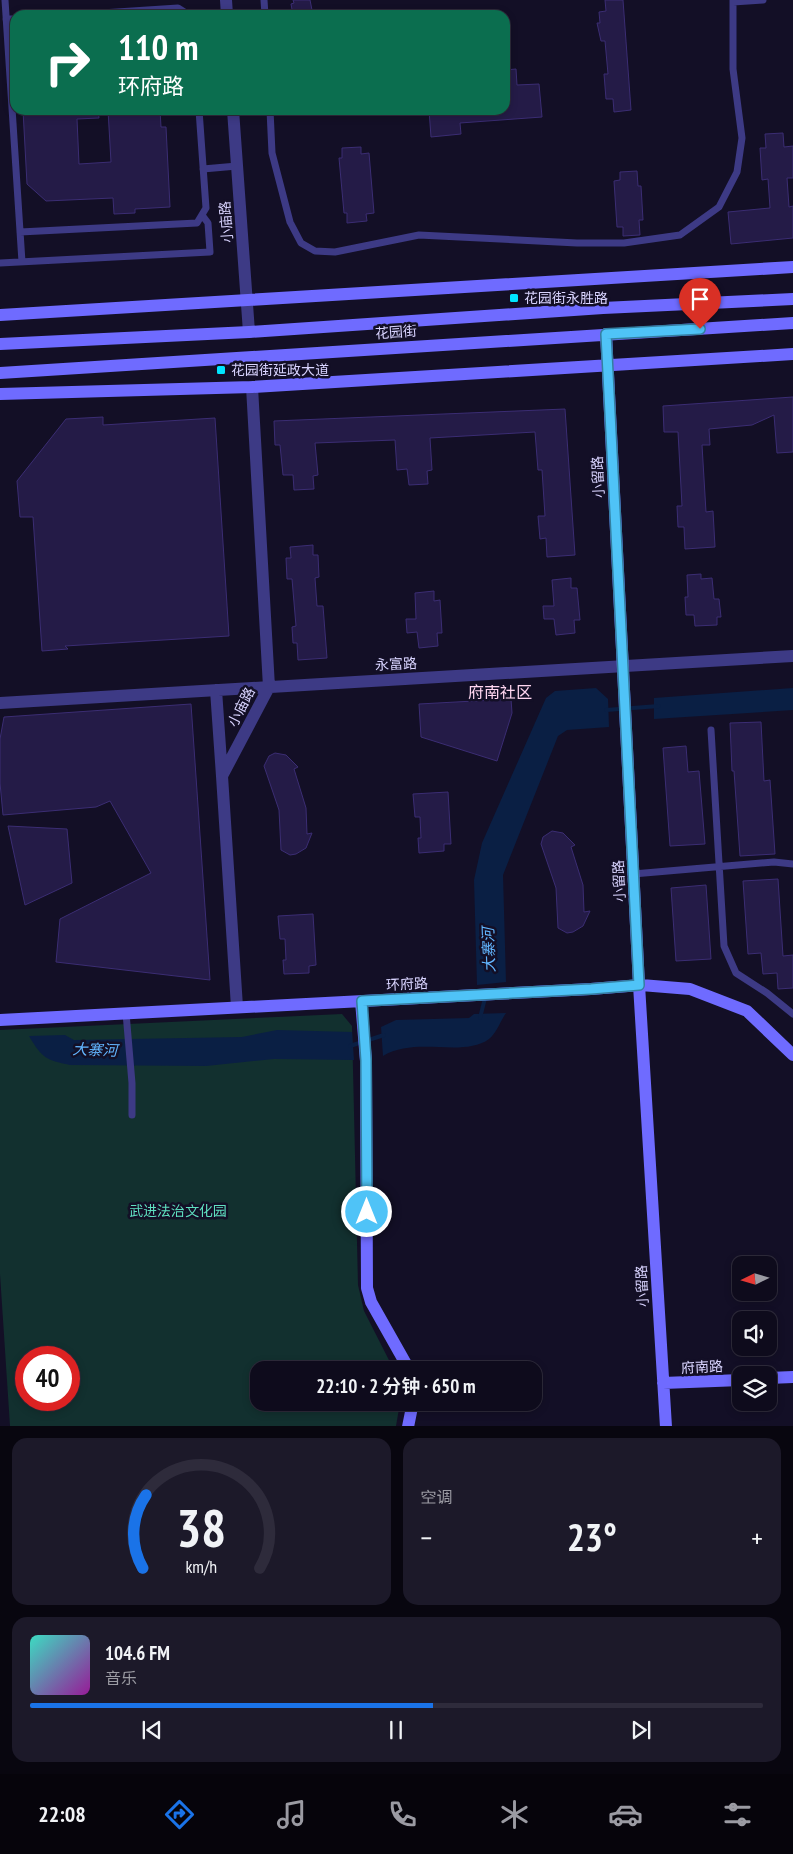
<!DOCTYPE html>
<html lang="zh">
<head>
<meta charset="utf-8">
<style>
  :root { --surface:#0e0b1c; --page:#1c1929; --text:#f1f3f6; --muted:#9b9ba3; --line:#2e2b3b; --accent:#1a73e8 }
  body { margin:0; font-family:"PT Sans Narrow","Noto Sans SC",sans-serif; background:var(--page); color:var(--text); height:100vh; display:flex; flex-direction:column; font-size:19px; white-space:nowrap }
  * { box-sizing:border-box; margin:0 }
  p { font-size:16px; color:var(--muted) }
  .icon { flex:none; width:28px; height:28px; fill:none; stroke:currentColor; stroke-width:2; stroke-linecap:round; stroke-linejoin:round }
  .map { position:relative; height:1426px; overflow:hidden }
  .side { display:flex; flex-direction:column; gap:12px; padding:12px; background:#08060f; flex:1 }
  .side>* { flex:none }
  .hud { position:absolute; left:10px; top:10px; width:500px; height:105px; border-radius:15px; box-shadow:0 2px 8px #0003,0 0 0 1px var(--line); background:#0b6e4f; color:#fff; overflow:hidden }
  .needle { width:32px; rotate:265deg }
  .buttons { position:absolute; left:732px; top:1256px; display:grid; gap:10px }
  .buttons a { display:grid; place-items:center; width:45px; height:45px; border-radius:10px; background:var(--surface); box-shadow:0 2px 8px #0003,0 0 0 1px var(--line); font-size:25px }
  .speed { position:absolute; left:15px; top:1346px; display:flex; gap:10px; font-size:25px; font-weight:700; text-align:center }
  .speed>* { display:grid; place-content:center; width:65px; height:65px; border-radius:50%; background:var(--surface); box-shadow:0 2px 8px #0003,0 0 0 1px var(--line); line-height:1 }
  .speed .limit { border:8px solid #d22; background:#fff; color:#111 }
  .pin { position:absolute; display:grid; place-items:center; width:42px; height:42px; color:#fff; margin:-51px -21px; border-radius:50% 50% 50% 0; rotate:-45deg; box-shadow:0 0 5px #0007 }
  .pin .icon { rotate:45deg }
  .me { position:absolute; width:55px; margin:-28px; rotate:0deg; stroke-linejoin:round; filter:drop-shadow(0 0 4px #0008) }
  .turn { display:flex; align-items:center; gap:18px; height:105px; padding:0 25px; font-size:22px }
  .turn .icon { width:65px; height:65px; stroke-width:2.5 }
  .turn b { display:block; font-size:35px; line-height:42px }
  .big { font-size:38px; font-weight:600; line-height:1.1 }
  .side .card { flex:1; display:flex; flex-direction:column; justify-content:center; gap:8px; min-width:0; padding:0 18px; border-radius:15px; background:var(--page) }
  .side .dial { align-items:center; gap:0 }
  .dial svg { height:130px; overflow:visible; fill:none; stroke:var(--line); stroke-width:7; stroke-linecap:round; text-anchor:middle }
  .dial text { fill:var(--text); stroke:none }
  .song { display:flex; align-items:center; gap:15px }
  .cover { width:60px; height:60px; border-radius:8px; background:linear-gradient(135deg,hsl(170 70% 55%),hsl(300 70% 35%)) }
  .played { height:5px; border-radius:2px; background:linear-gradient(90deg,var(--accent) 55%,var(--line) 55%) }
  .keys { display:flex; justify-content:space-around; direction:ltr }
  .heat { display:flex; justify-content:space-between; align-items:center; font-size:28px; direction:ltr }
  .side .tiles { flex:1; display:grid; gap:12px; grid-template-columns:1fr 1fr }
  .card:last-child { grid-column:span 2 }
  .trip { position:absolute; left:250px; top:1361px; width:292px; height:50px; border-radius:15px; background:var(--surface); box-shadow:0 2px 8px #0003,0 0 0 1px var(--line); font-weight:600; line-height:50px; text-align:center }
  .tab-bar { display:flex; height:80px; justify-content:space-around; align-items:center; background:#06040b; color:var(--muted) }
  .tab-bar .icon { width:35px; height:35px }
  .tab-bar .selected { color:var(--accent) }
  .tab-bar b { font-size:22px; color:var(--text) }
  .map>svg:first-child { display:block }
  .green { fill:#12302f; fill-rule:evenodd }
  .water { fill:#0a1f44 }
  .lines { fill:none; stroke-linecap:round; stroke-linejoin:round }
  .stream { stroke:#0a1f44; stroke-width:4 }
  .building { fill:#241b47; stroke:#3b2d73 }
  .lane { stroke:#3d3a85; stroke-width:7 }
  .street { stroke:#3d3a85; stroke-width:12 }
  .secondary { stroke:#6f6bff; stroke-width:12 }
  .route-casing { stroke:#337fa1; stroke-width:12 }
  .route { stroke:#4fc3f7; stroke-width:9 }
  .poi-dot { fill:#00e5ff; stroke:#130f26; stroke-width:2 }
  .labels { text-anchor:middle; stroke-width:5; stroke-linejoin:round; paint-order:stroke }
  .street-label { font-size:14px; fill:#d9d4ff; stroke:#130f26 }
  .poi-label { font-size:14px; fill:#d9d4ff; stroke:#130f26; text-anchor:start }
  .park-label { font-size:14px; fill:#5fe0c0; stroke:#130f26 }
  .water-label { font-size:15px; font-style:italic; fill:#62b6ff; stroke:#130f26 }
  .quarter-label { font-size:16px; fill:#ffd6f0; stroke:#130f26 }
</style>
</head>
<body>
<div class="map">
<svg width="793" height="1427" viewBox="0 0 793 1427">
  <rect width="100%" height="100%" fill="#130f26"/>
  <path class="green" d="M342 1014 352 1026 358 1285 364 1311 394 1370H259V1402L400 1403 396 1426H10L0 1274V1030ZM26 1358H69V1400H26Z"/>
  <path class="water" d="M596 688 608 699 609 727 567 730 558 736 503 875 506 982 477 985 474 880 482 843 546 698 555 691Z
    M793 688V710L654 719V698Z
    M506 1013C501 1020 496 1034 489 1039 463 1058 416 1036 383 1056L381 1027 396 1020 469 1018 474 1014Z
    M277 1030 352 1032 354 1060 274 1059 206 1066 70 1065C46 1060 42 1058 29 1036L65 1035 74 1040 242 1037Z"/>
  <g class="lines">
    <path class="stream" d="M606 710 659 706
      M480 1018 485 998
      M350 1046 384 1035"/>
  </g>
  <path class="building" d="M293 0H310L313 15H293L291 4 294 3Z
    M605 0H623L631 110 614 112 613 99H606L604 74H608L605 41H601L597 23H600L599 12 606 11Z
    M516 69 517 85 539 84 542 117 460 123 461 134 431 137 429 110H505V70Z
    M23 110H98L99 118 77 119 79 164 111 162 108 110H160L161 127H166L170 207 135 209V213L114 214 113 198 46 201 27 184Z
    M783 133 784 147 793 146V178H787L789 207 793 206V238L731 244 728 212 770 208 768 179 762 180 760 148H766L765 134Z
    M361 147V154L369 153 374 213 366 214 367 221 347 223V213H344L339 158H342V148Z
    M637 171 638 186H641L643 220H639L640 235 623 236V227H617L614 181 620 180V172Z
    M793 397V452L777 453 774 415 752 425 709 429 710 445H702L706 512 713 511 715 547 685 549 684 527H678L677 506H682L678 432H664L663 406Z
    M565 409 575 555 547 557 546 538 540 539 538 516H545L542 470H538L535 432 430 438 432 470 427 471 428 484 409 485 407 469 397 470 395 440 315 443 318 475 313 476 314 489 294 490 293 475H283L280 445H275L274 421Z
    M103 417V425L215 418 229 636 65 646 68 649 42 651 33 517H20L17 481 66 419Z
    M313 545V555H318L319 577 315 578 317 606H323L327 658 298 660 297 643H293L292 627 296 626 292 579H287L286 558H291L290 547Z
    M701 574V579L712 578 714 599H719L721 617H717V625L695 626 694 615H686L685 597H688L687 575Z
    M571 578V588H577L580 620H574L575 633 556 635 554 619H544L543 606H554L552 580Z
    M434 591V601L440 600 442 633H437L438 646 419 648 417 632 407 633 406 619H416L415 593Z
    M511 699 512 713 497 761 421 737 419 704Z
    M191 704 210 980 56 962 60 919 151 873 110 801 96 807 3 815 0 783V739L4 717Z
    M761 722 764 781 770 780 775 854 740 856 734 771H732L730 723Z
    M686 746 688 772 699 771 705 844 670 846 663 748Z
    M275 753 286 755 298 767 294 769 306 808 307 834 312 833 306 848 296 854 290 855 281 850 279 810 264 766 269 756Z
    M448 792 451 844H444V851L419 853 418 838H421L420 817H415L413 794Z
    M8 826 67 829 72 883 25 905Z
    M552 831 563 833 575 845 571 847 583 885 584 912 590 911 583 926 573 932 567 933 558 928 556 888 541 844 543 837Z
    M778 879 783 956 793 955V988L778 989 777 973 763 974 761 953 748 954 743 881Z
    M706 885 711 959 676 961 671 888Z
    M313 914 316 965 309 966V973L284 974 283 960H286L285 939H280L278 916Z"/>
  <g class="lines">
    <path class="lane" d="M5 0 22 262
      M264 0 265 15
      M733 2 763 0
      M71 15 178 8 189 15
      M6 19H15
      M270 110 272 153 290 222 301 243 315 251 335 252 419 235 577 243H624L680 235 719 207 737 172 742 138 733 69V0
      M203 169 237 166
      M20 232 197 223 206 208 199 110
      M0 263 210 252 208 223 202 215
      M711 730 724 946 736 973 767 993 793 1014
      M633 874 774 862 793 864
      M126 1013 132 1083V1115"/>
    <path class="street" d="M226 0 227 15
      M233 110 249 332
      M216 690 222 776
      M0 703 793 656
      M237 1007 222 776 269 687 252 387"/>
    <path class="secondary" d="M0 315 793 267
      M606 334 639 985 666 1427
      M0 344 249 332 603 308 793 299
      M0 373 793 323
      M0 394 252 387 793 354
      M361 1001 366 1061 367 1288 371 1302 406 1364 407 1370
      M0 1020 591 989 641 985 690 989 747 1011 793 1055
      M769 1378 793 1377
      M663 1383 741 1380
      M408 1427 413 1402"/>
  </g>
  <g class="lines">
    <defs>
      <path id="route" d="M367 1212 366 1060 362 1001 591 989 639 985 606 334 700 329"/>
    </defs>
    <use href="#route" class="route-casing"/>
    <use href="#route" class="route"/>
  </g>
  <g class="poi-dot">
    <rect x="509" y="293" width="10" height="10" rx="2.5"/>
    <rect x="216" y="365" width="10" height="10" rx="2.5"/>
  </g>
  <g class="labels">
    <g class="street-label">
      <text transform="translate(226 222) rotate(-94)" y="5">小庙路</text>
      <text transform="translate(396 332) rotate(-4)" y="5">花园街</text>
      <text transform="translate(598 477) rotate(-93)" y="5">小留路</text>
      <text transform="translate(396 664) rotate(-3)" y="5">永富路</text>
      <text transform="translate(241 707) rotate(-63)" y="5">小庙路</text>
      <text transform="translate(619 881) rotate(-93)" y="5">小留路</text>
      <text transform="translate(407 984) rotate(-3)" y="5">环府路</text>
      <text transform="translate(642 1286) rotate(-93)" y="5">小留路</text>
      <text transform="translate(702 1367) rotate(-3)" y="5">府南路</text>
    </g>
    <g class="poi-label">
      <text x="524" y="303">花园街永胜路</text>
      <text x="231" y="375">花园街延政大道</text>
    </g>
    <g class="park-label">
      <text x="178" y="1216">武进法治文化园</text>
    </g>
    <g class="water-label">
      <text transform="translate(489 950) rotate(-92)" y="5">大寨河</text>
      <text transform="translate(95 1050) rotate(2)" y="5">大寨河</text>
    </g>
    <g class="quarter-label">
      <text x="500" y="698">府南社区</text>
    </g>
  </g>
</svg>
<div class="buttons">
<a><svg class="needle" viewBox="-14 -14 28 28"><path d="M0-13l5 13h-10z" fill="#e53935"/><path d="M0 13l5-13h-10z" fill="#9b9ba3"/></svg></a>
<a><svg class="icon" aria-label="sound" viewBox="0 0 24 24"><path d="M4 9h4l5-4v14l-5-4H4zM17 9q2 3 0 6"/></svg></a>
<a><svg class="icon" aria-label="layers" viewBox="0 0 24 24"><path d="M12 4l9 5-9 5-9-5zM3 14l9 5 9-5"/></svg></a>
</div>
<div class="speed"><div class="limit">40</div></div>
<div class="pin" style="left:700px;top:329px;background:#d93025"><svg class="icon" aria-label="arrive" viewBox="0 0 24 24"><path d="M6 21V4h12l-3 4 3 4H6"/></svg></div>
<svg class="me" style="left:367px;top:1212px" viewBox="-20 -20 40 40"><circle r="17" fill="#4fc3f7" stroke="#fff" stroke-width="3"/><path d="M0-11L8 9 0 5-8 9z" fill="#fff"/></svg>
<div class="trip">22:10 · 2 分钟 · 650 m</div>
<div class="hud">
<div class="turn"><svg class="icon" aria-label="right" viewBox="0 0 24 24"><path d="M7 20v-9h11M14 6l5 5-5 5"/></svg><div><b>110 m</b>环府路</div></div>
</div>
</div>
<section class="side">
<div class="tiles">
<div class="card dial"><svg viewBox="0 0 100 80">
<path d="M14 69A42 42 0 1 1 86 69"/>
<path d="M14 69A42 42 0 0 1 16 24" stroke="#1a73e8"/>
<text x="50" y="56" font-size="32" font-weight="700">38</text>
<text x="50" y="72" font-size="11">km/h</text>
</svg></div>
<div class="card"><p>空调</p>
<div class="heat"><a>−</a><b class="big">23°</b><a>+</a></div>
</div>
<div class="card">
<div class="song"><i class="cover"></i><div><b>104.6 FM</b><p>音乐</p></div></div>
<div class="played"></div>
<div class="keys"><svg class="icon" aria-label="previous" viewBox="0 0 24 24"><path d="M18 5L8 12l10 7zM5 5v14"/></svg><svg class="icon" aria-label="pause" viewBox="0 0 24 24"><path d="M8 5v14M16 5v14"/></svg><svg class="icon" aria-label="next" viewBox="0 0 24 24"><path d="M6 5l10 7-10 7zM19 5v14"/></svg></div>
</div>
</div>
</section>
<nav class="tab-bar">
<b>22:08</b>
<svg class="icon selected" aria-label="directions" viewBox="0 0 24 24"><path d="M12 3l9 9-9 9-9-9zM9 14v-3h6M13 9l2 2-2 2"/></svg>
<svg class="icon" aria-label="music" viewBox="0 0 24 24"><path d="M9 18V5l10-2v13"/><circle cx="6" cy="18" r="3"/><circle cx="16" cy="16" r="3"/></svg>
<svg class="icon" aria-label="phone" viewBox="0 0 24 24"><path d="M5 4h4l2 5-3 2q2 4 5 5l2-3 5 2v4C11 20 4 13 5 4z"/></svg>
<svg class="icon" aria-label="climate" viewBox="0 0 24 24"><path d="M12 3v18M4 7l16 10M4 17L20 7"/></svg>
<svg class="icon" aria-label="car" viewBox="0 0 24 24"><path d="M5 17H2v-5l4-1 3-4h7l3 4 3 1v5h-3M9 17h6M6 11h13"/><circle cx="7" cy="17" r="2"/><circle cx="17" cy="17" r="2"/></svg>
<svg class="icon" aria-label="filters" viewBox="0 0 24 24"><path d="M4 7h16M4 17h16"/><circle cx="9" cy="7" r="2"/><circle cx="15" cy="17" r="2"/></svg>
</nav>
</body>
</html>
